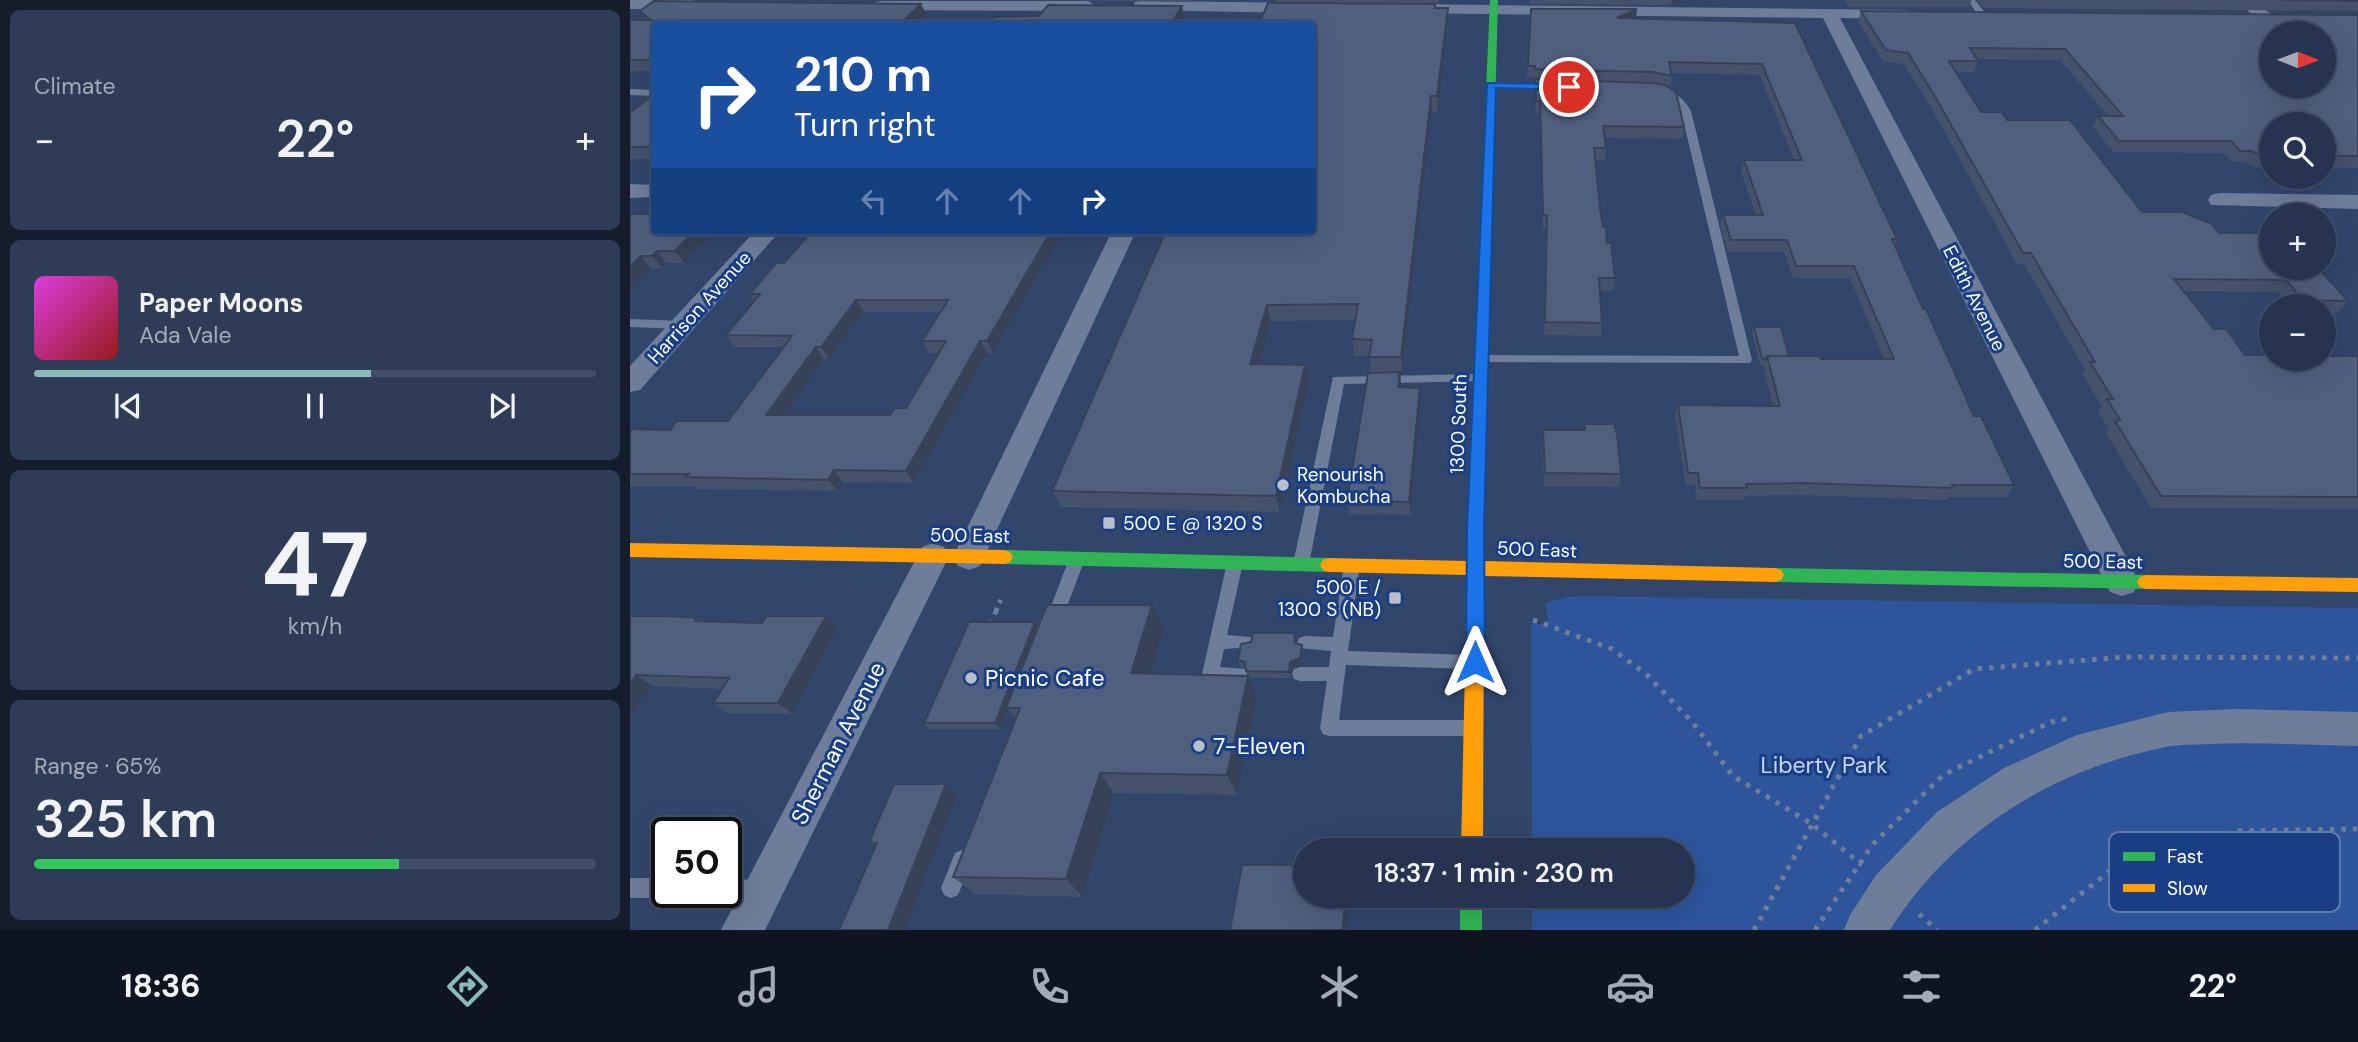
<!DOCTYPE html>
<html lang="en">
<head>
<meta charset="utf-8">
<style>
  :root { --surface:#263451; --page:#2e3c58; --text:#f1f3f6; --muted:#a4aab7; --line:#424f68; --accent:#8bbbb9 }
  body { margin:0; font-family:"DM Sans",sans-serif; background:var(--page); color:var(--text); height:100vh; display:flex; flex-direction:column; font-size:26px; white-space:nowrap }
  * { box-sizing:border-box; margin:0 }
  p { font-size:23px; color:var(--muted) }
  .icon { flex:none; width:38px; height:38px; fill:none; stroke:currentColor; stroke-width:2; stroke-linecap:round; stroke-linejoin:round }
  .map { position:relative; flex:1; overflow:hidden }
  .panel { display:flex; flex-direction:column; gap:10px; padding:10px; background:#151d2d; width:630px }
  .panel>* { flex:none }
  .guide { position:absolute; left:21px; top:21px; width:665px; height:214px; border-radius:7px; box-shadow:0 7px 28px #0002,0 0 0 2px var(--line); background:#1a4fa0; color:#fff; overflow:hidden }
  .needle { width:46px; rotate:91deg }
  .tools { position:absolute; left:1629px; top:21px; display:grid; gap:14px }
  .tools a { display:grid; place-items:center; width:77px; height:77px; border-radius:50%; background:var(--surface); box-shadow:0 7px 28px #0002,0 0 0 2px var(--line); font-size:35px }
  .speed { position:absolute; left:21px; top:817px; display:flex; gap:14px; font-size:35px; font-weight:700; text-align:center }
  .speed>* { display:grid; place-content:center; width:91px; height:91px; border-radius:50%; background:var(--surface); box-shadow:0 7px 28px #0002,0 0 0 2px var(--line); line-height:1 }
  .speed .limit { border:4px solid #111; border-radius:10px; background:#fff; color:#111 }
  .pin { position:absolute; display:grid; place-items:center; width:60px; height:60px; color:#fff; margin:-30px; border:4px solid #fff; border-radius:50%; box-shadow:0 2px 7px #0007 }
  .me { position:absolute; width:77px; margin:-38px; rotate:0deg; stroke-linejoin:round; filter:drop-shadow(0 0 5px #0008) }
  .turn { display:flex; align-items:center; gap:24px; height:147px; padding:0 28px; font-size:32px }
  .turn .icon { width:91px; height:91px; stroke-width:2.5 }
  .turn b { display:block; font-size:49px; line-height:60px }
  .lanes { display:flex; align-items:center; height:66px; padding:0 28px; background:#0003; justify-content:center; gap:35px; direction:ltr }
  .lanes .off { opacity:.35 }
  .big { font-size:52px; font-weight:600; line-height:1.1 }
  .panel .tile { flex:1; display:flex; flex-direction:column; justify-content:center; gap:10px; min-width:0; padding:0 24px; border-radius:10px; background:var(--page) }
  .panel .dial { align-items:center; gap:0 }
  .dial b { font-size:91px; line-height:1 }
  .song { display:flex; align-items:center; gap:21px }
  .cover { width:84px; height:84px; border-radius:10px; background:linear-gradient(135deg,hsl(300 70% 55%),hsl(0 70% 35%)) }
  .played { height:7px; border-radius:4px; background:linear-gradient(90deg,var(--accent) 60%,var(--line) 60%) }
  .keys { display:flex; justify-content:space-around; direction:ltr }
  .heat { display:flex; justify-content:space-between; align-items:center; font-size:38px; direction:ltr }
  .charge { height:10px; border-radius:5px; background:linear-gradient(90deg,#34c759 65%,var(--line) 0) }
  .trip { position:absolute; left:663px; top:838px; width:402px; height:70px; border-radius:35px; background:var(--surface); box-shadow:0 7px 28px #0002,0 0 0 2px var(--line); font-weight:600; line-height:70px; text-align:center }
  .tab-bar { display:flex; height:112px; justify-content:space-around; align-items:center; background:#0f1520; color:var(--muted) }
  .tab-bar .icon { width:49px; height:49px }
  .tab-bar .active { color:var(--accent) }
  .tab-bar b { font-size:32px; color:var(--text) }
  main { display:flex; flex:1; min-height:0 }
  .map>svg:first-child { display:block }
  .green { fill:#2e549c }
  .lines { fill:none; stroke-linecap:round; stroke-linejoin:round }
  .path-far1 { stroke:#6e7d9a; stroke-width:4.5; stroke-dasharray:3.5 5; stroke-linecap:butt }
  .path { stroke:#6e7d9a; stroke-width:5; stroke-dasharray:4.5 7; stroke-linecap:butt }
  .lane { fill:#6e7d9a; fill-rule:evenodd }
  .street { fill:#6e7d9a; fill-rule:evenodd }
  .fast { fill:#30b455; fill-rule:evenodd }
  .slow { fill:#ff9f0a; fill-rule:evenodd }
  .wall { fill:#44526c; fill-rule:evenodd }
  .shaded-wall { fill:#374258 }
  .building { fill:#4f5f7e; stroke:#374258; stroke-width:2; fill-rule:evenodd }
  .route { fill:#1a73e8; stroke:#114b97; stroke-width:2 }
  .poi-dot { fill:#b7becc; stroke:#1a3e85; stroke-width:2.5 }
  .labels { text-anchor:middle; stroke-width:6; stroke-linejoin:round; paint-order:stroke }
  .street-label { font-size:19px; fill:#fff; stroke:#1a3e85 }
  .poi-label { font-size:19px; fill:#fff; stroke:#1a3e85; text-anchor:start }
  .near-poi-label { font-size:23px; fill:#fff; stroke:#1a3e85; text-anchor:start }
  .near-street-label { font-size:23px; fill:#fff; stroke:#1a3e85 }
  .near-park-label { font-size:23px; fill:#c6d8f9; stroke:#1a3e85 }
  .key { fill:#1a3e85; stroke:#5f78aa; stroke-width:2 }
  .key-label { font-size:19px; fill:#fff }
</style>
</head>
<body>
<main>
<section class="panel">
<div class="tile"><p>Climate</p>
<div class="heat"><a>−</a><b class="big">22°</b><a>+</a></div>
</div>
<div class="tile">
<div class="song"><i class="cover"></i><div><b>Paper Moons</b><p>Ada Vale</p></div></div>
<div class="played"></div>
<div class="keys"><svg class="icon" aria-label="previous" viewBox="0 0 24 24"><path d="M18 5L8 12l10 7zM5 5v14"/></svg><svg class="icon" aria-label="pause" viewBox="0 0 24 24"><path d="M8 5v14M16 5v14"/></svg><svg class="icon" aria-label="next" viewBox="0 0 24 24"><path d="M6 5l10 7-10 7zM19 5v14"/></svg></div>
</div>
<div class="tile dial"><b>47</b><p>km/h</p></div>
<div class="tile"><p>Range · 65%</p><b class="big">325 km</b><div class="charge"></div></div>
</section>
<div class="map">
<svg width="1728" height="930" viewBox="0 0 1728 930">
  <rect width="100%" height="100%" fill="#32466c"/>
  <path class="green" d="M951 596 1728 608V930H902V896H1054V850H902L901 624H912L918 619 915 604 935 597Z"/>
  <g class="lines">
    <path class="path-far1" d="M366 611 372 597"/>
    <path class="path" d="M903 620 982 649 1016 674 1063 723 1103 776 1182 824 1232 865
      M360 625 367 609
      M1289 914 1307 930
      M1124 930 1231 736 1344 669 1496 657 1728 658
      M1185 930 1243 844 1313 775 1421 722 1439 718
      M1405 930 1485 867 1558 842 1609 831 1728 829"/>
    <path class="lane" d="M1337 0H1345L1357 15 1356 17H1350Z
      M861 82 923 84 927 87 923 90 858 87 857 85Z
      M0 89 24 90V96L0 95Z
      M1031 89C1044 89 1055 100 1061 111L1122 360 1120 363 847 362 845 359 847 356 851 355 1109 356 1051 111 1048 104 1031 93Z
      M0 319 53 321 59 325 53 329 0 327Z
      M850 374 856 378 855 381 714 384 679 564 676 568 671 570 666 568 663 564 703 377Z
      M447 553 452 555 455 559 431 622 429 627 423 629 417 627 415 622 439 559 442 555Z
      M605 557 610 559 613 563 597 635 621 637 623 642 621 647 594 649 590 667 615 669 617 674 615 679C604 683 585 683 574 679L572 674 597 563 600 559Z
      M722 559 727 561 730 565 718 651 840 655 846 657 848 662 846 667 840 669 716 665 709 720H838L844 722 847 728 844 734 838 736H699L693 734 690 728 697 681H670L664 679 662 674 664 669 670 667H699L701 651 669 648 667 643 669 638 675 636 703 637 714 565 717 561Z
      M332 850 339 853 342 860 328 895 321 898 314 895 311 888 325 853Z
      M0 878H37V892H45L37 898H0Z
      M96 879 131 880 138 883 141 890 138 897C125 902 102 901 89 896L88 892H96Z"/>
    <path class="street" d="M0 0H63L67 4 59 9H0Z
      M1606 0H1624L1644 17 1641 21H1629Z
      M252 1H458L466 6 458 11 246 10 244 6 246 2Z
      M511 1 675 3 683 8 675 13 505 10 503 6 505 2Z
      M777 4 1276 10 1279 14 1270 19 1210 18 1504 572 1509 582 1504 592 1492 596 1480 592 1193 18 771 13 769 9Z
      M0 184 24 185V197L0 198Z
      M1589 193 1728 195V209L1581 205 1578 200 1581 195Z
      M125 231H150L10 390 0 392V366Z
      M482 231H506L350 566 339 570 328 566 323 557Z
      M303 543 314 547 319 556 135 930H91L292 547Z
      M1607 709 1728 712V746C1678 745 1628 742 1579 744 1565 745 1550 744 1536 747 1423 769 1322 832 1260 930H1214L1220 915 1246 875 1307 812 1374 768 1447 735 1538 712Z"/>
    <path class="fast" d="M860 0H868L855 476 853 480H841L839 476Z
      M374 550 699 558 705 560 708 565 705 570 699 572 374 564 368 562 365 557 368 552Z
      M1145 568 1516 575 1522 577 1525 582 1522 587 1516 589 1145 582 1139 580 1136 575 1139 570Z
      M830 896H852V930H830Z"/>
    <path class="slow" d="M847 470 853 472 855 476 854 561 1145 568 1151 570 1154 575 1151 580 1145 582 854 576 853 850H831L837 575 699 572 693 570 690 565 693 560 699 558 837 561 839 476 841 472Z
      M0 543 374 550 380 552 383 557 380 562 374 564 0 557Z
      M1516 575 1728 578V592L1516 589 1510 587 1507 582 1510 577Z"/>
  </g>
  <path class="wall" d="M432 0H562V2Z
    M646 0H809L808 3 646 2Z
    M900 0H1053L1041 5 900 4Z
    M1215 0H1342L1339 7H1219Z
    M1347 0H1728V11L1354 8Z
    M806 8H818V22L808 112 802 111 772 373H770L771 387 791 401 781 515 720 514 717 501 741 373 739 356H724L722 339 725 320 641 321 629 364 679 381 650 512 431 507 422 491Z
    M901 9 1006 18 1165 23 1267 239 1265 246 1293 309 1344 416 1384 485 1376 497H1318L1316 500 1169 495 1114 496 1113 500H1067L1065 485H1056L1045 417 1048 405 1143 406 1134 368V365H1130L1122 333 1124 327 1159 356 1191 359H1254L1220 278H1163L1154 252H1098L1090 227 1093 215H1126L1111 172 1114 160H1164L1130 75 1042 73V76L1041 88 1039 87 1054 127 1052 139 975 138 976 148 975 160H965L970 208 985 278 983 291H970L972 323 971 336 914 335 916 228H913L910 113H906L904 77H897Z
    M10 11 296 14 286 24H24V71H0V20H16Z
    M1231 11 1728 15V168H1694V124H1642V167H1625L1614 162H1603L1593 153 1483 152 1463 127 1468 116H1478L1430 60 1347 59 1348 61 1344 72H1326L1351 112 1377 120 1512 212 1589 233 1718 301 1708 313 1694 312V306H1659L1647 292 1553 291 1584 329 1615 355 1728 356V509L1521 508 1476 433 1479 429 1468 411 1472 406 1452 374 1455 370 1395 265 1387 264 1302 109 1274 64 1253 61 1228 22Z
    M24 94V159H0V113Z
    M0 214 24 231H85L54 263H36L32 268H21L0 288Z
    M182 231H433L363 353H357L284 483 213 482 208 491 68 489 65 486H0V429L40 430 98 421 153 347H105L96 335 124 301 120 294 154 263ZM234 312H310L292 341 299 353H309L276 408 260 415H154L194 359H199Z
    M954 424 991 474 989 487 914 486 912 443 913 430H953Z
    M0 616 67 618 71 621 208 628 162 714H98L83 703 92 689 22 686 0 718Z
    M408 627 534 628 520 673 618 676 616 668 610 666 608 660 664 633 666 643 674 651 672 664 662 668 661 678H619L627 698 607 795 484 793 453 897 345 894 323 877 385 719 378 709 370 729H300L294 723Z"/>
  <path class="shaded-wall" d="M1042 0H1053L1041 5Z
    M291 4 296 14 286 24H270Z
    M552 6 554 16 550 24H541Z
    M818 8V22L808 112 807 96Z
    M1007 9 1006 20 987 18Z
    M801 96 802 111 772 373 771 357Z
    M64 231H85L54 263 45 251Z
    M421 231H433L363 353 357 341Z
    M27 251 36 263 32 268 22 256Z
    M11 256 21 268 0 288V266Z
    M226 300 234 312 199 359 191 347Z
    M637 305 641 321 625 380 620 364Z
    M350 341 357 353 284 483 276 471Z
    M186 347 194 359 146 427 136 415Z
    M675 365 679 381 650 512 646 496Z
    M770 372 771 385 769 401 768 387Z
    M790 388 791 401 781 515 779 502Z
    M204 470 213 482 208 491 198 480Z
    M522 605 534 628 514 695 501 673Z
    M196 616 208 628 162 714 148 703Z
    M405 622 409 628 376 708 378 709 370 729 365 723Z
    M672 645 674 651 672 664 662 668 661 678 659 672 660 662Z
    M6 675 22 686 0 718V684Z
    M618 676 627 698 607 795 597 775Z
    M470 773 484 793 453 897 436 879Z
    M316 784 327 794 275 930H258Z
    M716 896H720L716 930H712Z"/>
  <path class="building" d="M1653 0H1728V1Z
    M24 1 291 4 270 24H24V60H0V20H21L10 11Z
    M638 3 805 4V8H818L807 96H801L771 357H739L742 340 722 339 728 304 637 305 620 364 675 365 646 496 422 491 536 231H682V24H629Z
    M418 5 552 6 541 24H357L364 17 409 16Z
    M901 9H1007L987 18 1165 23 1267 239H1262L1293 309H1296L1344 416H1351L1384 485H1322L1323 488 1173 483 1116 484 1117 488H1070L1068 473H1058L1048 405 1150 406 1137 356H1190L1191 359H1264L1224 266H1166L1157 240H1101L1093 215H1133L1114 160H1172L1132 64 1039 62 1042 76 1022 72 905 69V66H898Z
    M1231 11 1728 15V156H1694V124H1642V156H1632L1621 151H1610L1601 141H1489L1468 116H1493L1435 49 1340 48 1348 61H1319L1351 112H1372L1377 120H1440L1512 212H1552L1582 224 1589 233H1642V268H1688L1718 301 1673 300 1656 280 1544 279 1584 329H1596L1615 355H1642V359H1694V356H1728V497L1531 496 1485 421 1490 420 1477 399H1483L1460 362H1465L1401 253H1393L1306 98 1278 53 1256 50ZM1642 33H1694V86H1642Z
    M905 79 1022 83 1035 85 1046 92 1054 127 973 126 976 148H964L970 208 973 227H976L977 243H981L985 278H969L972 323 915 322 917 215H913L910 101H906Z
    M24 94V147H0V113Z
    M0 214H24V231H64L45 251H27L22 256H11L0 266Z
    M182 231H421L357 341H350L276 471 204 470 198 480 56 477 59 474H0V429L40 430 47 421H98L162 336 96 335 130 294H120L146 263H154ZM226 300H318L292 341H316L276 408H265L260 415H136L186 347H191Z
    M1124 327H1151L1159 356H1137L1136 359 1132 358Z
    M770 372 768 387 790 388 779 502 717 501 738 373Z
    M954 424H984L987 435 991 474 915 473 913 430H955Z
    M417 605H522L501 673 618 676 597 775 470 773 436 879 323 877 390 708H376Z
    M0 616H36L67 618 65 621 132 623 136 616H196L148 703H83L99 678 6 675 0 684Z
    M339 622H405L365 723H294Z
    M623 633H664L665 643 672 645 670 658 660 662 659 672 616 671 615 662 608 660 611 644 621 642Z
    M264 784H316L258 930H209L247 843 239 842Z
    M612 865H676V896H716L712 930H600Z"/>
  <path class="route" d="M857 83 939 84 944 87 939 90 866 88 854 527 855 662 852 668 845 670 838 668 836 662 837 527Z"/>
  <g class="poi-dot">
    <circle cx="653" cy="485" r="7"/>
    <rect x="472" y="516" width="14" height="14" rx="3.5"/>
    <rect x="758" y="591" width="14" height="14" rx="3.5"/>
    <circle cx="341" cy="678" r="7"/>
    <circle cx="569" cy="746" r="7"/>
  </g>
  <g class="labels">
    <g class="street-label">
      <text transform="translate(1345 298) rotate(63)" y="7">Edith Avenue</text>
      <text transform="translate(69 307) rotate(-48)" y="7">Harrison Avenue</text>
      <text transform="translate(828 424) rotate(-88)" y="7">1300 South</text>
      <text transform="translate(340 535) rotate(1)" y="7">500 East</text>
      <text transform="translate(907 549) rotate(2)" y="7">500 East</text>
      <text transform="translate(1473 561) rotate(1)" y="7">500 East</text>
    </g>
    <g class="poi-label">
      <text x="667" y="481">Renourish<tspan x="667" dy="22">Kombucha</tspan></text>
      <text x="493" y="530">500 E @ 1320 S</text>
      <text x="751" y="594" text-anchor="end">500 E /<tspan x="751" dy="22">1300 S (NB)</tspan></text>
    </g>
    <g class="near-poi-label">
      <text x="355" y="686">Picnic Cafe</text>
      <text x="583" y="754">7-Eleven</text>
    </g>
    <g class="near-street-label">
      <text transform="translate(208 743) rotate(-63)" y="8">Sherman Avenue</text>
    </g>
    <g class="near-park-label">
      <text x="1194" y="773">Liberty Park</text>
    </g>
  </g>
  <rect x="1479" y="832" width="231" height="80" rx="10" class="key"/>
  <rect x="1493" y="852" width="32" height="9" fill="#30b455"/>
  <rect x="1493" y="884" width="32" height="8" fill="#ff9f0a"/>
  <g class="key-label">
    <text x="1537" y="863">Fast</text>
    <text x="1537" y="895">Slow</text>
  </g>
</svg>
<div class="tools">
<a><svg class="needle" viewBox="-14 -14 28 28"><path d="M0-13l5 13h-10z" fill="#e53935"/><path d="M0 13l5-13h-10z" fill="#a4aab7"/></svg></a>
<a><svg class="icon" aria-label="search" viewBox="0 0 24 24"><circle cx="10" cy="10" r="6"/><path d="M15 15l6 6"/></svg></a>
<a>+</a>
<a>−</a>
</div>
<div class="speed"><div class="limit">50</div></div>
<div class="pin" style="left:939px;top:87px;background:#d93025"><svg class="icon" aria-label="arrive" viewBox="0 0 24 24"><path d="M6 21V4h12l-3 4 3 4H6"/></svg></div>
<svg class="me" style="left:845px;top:662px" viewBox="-20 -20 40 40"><path d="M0-17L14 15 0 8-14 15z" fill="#1a73e8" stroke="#fff" stroke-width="4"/></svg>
<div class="trip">18:37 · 1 min · 230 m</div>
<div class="guide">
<div class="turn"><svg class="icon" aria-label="right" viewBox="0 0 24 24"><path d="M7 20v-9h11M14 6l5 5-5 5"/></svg><div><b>210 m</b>Turn right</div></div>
<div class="lanes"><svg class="icon off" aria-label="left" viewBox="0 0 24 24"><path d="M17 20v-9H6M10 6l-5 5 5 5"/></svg><svg class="icon off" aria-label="ahead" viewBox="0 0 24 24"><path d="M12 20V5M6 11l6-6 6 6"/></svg><svg class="icon off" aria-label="ahead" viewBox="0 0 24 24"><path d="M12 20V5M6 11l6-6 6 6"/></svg><svg class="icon" aria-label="right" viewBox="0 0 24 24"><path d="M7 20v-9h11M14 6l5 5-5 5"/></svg></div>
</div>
</div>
</main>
<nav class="tab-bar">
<b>18:36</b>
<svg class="icon active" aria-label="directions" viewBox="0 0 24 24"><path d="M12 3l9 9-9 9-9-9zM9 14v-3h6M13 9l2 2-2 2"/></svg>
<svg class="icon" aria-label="music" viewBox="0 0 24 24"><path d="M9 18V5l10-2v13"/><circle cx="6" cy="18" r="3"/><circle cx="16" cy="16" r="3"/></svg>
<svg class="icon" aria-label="phone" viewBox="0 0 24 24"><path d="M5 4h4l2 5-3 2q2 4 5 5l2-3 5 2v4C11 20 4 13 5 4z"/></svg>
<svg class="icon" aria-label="climate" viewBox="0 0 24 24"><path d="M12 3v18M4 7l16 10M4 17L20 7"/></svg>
<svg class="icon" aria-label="car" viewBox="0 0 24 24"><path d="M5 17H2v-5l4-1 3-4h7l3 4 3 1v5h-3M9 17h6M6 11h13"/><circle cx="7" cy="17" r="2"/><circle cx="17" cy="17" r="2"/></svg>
<svg class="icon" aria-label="filters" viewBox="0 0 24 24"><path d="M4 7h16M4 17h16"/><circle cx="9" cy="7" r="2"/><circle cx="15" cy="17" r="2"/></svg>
<b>22°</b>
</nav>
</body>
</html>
